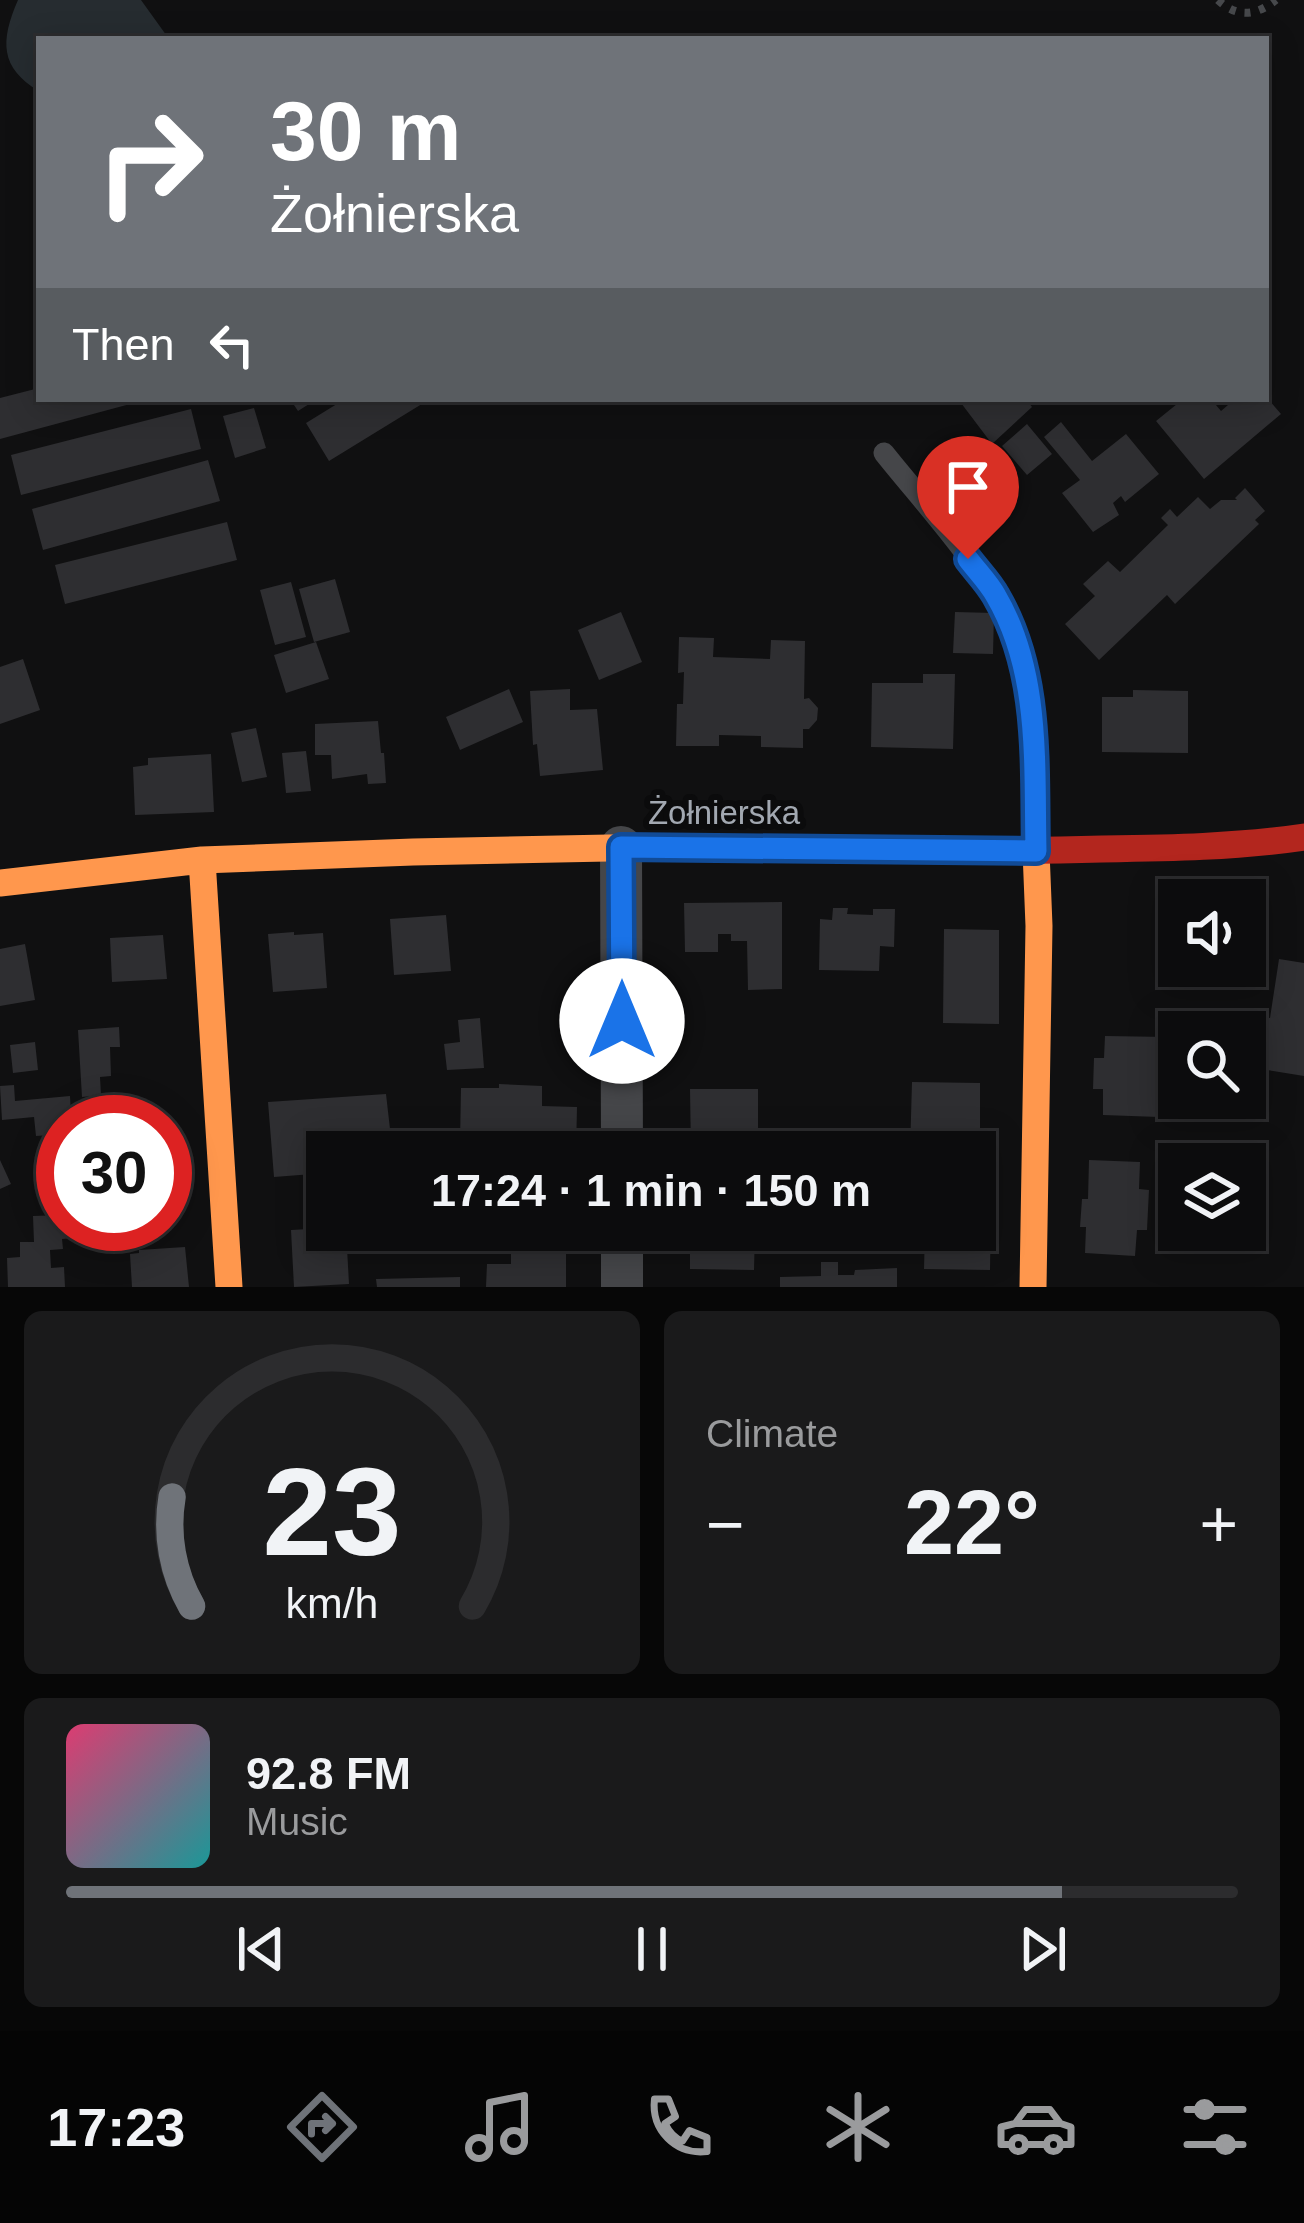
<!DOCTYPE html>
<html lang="en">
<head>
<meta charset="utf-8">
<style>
  :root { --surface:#0c0c0d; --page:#1a1a1b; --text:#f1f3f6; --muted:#9a9b9d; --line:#2c2c2e; --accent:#6f7379 }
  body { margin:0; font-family:Arial,sans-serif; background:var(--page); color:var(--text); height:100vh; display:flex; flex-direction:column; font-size:45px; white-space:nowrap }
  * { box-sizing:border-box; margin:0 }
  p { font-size:39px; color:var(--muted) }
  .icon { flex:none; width:66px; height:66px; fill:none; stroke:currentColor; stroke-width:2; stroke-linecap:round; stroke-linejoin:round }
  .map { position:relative; height:1287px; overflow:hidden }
  .details { display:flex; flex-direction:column; gap:24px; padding:24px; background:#070707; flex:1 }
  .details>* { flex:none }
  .guide { position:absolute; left:36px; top:36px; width:1233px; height:366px; border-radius:0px; box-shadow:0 6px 30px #0003,0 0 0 3px var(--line); background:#6f7379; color:#fff; overflow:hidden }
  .buttons { position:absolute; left:1158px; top:879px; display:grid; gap:24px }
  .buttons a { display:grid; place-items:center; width:108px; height:108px; border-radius:0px; background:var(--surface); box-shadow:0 6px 30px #0003,0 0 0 3px var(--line); font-size:60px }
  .speed { position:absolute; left:36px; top:1095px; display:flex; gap:24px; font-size:60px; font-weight:700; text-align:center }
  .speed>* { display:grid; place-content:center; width:156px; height:156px; border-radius:50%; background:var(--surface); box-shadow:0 6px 30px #0003,0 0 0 3px var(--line); line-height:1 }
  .speed .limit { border:18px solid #d22; background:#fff; color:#111 }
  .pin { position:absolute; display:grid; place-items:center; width:102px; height:102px; color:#fff; margin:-123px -51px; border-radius:50% 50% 50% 0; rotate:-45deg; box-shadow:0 0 12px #0007 }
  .pin .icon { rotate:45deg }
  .me { position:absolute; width:132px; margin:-66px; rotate:0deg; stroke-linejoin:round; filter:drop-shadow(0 0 9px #0008) }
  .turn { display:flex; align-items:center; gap:42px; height:252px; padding:0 36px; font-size:54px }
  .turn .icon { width:156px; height:156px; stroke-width:2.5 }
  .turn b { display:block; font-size:84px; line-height:102px }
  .then { display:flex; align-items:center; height:114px; padding:0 36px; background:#0003; gap:24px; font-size:45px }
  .big { font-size:90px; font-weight:700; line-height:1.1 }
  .details .card { flex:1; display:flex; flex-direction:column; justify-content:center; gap:18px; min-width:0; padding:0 42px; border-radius:18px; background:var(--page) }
  .details .dial { align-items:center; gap:0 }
  .dial svg { height:312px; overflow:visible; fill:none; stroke:var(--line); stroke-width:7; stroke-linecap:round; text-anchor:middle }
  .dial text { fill:var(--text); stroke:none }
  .song { display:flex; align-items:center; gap:36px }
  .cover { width:144px; height:144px; border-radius:18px; background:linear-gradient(135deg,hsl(340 70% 55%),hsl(180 70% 35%)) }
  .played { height:12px; border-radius:6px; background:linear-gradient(90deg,var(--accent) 85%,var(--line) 85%) }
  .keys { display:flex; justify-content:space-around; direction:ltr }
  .heat { display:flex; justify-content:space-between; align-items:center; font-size:66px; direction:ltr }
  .details .tiles { flex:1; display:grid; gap:24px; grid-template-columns:1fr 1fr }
  .card:last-child { grid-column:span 2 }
  .trip { position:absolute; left:306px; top:1131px; width:690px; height:120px; border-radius:0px; background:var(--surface); box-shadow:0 6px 30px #0003,0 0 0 3px var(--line); font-weight:700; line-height:120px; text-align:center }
  .tabs { display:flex; height:192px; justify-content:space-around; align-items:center; background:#050505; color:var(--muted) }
  .tabs .icon { width:84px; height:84px }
  .tabs .selected { color:var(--accent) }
  .tabs b { font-size:54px; color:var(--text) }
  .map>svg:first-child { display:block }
  .water { fill:#262c30 }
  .building { fill:#2e2e31 }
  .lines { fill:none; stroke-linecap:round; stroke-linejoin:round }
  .path { stroke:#46484b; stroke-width:8; stroke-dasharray:6 9; stroke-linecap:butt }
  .lane { stroke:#454649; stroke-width:21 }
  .street { stroke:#454649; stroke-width:42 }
  .slow { stroke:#ff974d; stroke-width:27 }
  .jam { stroke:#b3261e; stroke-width:27 }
  .route-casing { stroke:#114b97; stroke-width:30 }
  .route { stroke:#1a73e8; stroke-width:21 }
  .labels { text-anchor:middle; stroke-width:12; stroke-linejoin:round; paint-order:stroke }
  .street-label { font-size:33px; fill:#a2a8b1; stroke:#0b0b0c }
</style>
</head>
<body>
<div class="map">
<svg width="1304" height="1287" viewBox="0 0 1304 1287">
  <rect width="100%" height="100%" fill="#101011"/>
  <path class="water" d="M18 0H141L169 39H39V91C0 68 0 41 18 0Z"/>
  <path class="building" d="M39 388V399L145 400 0 439V398Z
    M290 399H317L298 411Z
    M345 399H430L329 461 306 423Z
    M958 399H1026L1032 407 992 444Z
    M1173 399H1211L1221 411 1235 399H1268L1281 414 1204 479 1156 421 1177 404Z
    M254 408 266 448 235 458 223 416Z
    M191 409 201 449 21 495 11 455Z
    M1061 422 1092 461 1126 434 1159 474 1125 502 1121 496 1113 503 1119 515 1093 532 1062 493 1080 480 1044 437Z
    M1027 424 1052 454 1027 475 1002 446Z
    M208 460 220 501 43 550 32 509Z
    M1245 488 1265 511 1255 520 1259 524 1175 604 1167 595 1099 660 1065 624 1095 596 1083 584 1108 561 1120 572 1168 525 1161 518 1170 509 1177 517 1198 497 1210 509 1221 500H1237L1235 498Z
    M227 522 237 560 65 604 55 565Z
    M335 579 350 632 314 642 299 589Z
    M291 582 306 637 275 645 260 590Z
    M621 612 642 662 599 680 578 630Z
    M955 612 994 613 993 654 953 653Z
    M679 637 714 638 713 657 770 659 771 640 805 641 804 699 809 698 818 708 817 720 809 729H803V748L761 747V736L719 735V746H676L677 704H683L684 672 678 673Z
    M316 642 329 679 286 693 274 655Z
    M23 659 40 710 0 724V667Z
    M923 674H955L953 749 871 747 872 683H923Z
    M509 689 523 722 460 750 446 717Z
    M570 689V710L597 709 603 770 540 776 537 744 533 745 530 691Z
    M1133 690 1188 691V753L1102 752V697H1133Z
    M378 721 381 753H384L386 783 368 784 367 774 332 779 331 755H315V724Z
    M256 728 267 777 242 782 231 733Z
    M306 751 311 791 286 793 282 753Z
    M211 754 214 812 135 815 133 767 148 765V758Z
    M782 902V989L748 990 747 941H731V934H718V952H685L684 903Z
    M833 908H848L847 914 873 915V909H895L894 947 880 946 879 971 819 970 820 919 832 920Z
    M446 915 451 971 394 975 390 919Z
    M944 929 999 930V1024L943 1023Z
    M294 932V935L323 933 327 988 273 992 268 934Z
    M163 935 167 979 112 982 110 938Z
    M25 944 35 1000 0 1006V949Z
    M1279 959 1304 963V1076L1261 1069 1263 1056 1245 1054V1032H1188L1187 1018 1228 1019 1229 1012 1270 1018Z
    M480 1018 484 1068 447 1070 444 1044 460 1042 458 1020Z
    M119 1027 120 1047H110L111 1076 100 1077 101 1095 82 1097 78 1030Z
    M1105 1036 1168 1037 1167 1058H1160L1159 1117 1103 1115V1089H1093L1094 1058H1104Z
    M35 1042 38 1070 13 1073 10 1045Z
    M912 1082 980 1083V1128H990L989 1156H975V1152H910Z
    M499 1084 542 1086V1106L577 1107 576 1152H509V1144L460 1143 461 1088H499Z
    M14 1085 15 1101 70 1096 71 1116 64 1115 63 1134 36 1136 34 1117 2 1120 0 1086Z
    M690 1089H758V1152H691Z
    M386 1094 390 1129 312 1134 313 1174 274 1177 268 1102Z
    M178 1124 182 1179 165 1181V1125Z
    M850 1134 851 1152H807V1136Z
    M0 1160 11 1184 0 1189Z
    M1089 1160 1140 1162 1139 1189 1149 1190 1147 1230H1137L1135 1256 1085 1253 1086 1227H1080L1082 1199H1088Z
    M975 1208H991L990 1270 924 1269 925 1230H975Z
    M63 1215V1224H72L73 1238 62 1239 63 1249 50 1250 51 1268 64 1267 65 1287H8L7 1258 20 1257V1242H34L33 1216Z
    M327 1228V1230H346L349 1284 294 1287 291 1230Z
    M511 1230H547V1232L566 1234V1287H486L487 1264H511Z
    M690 1230H755L754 1270 690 1269Z
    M185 1247 189 1287H132L130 1254 139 1253V1250Z
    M821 1262H838V1275H854L855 1270 897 1268V1287H780V1277L821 1276Z
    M460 1277V1287H377L376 1279Z"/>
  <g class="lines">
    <path class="path" d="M1218 0C1237 18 1256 16 1276 0"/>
    <path class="lane" d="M884 453C931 512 996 579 1021 650 1039 704 1034 787 1036 845"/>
    <path class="street" d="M621 847 622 1152
      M622 1230V1287"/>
    <path class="slow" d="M202 860 229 1287
      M0 883 202 860 413 852 659 847
      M1033 1287 1039 926 1036 851"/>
    <path class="jam" d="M659 847C806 849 954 853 1102 849 1169 848 1237 847 1304 837"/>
  </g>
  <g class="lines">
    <defs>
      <path id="route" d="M622 1021 621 847 1036 851C1034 765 1041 673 996 596 989 583 977 571 968 559"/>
    </defs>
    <use href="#route" class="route-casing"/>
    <use href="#route" class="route"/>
  </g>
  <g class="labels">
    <g class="street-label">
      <text x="724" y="824">Żołnierska</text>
    </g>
  </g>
</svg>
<div class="buttons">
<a><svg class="icon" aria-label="sound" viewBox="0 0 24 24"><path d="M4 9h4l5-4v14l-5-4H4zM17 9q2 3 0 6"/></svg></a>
<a><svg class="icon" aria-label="search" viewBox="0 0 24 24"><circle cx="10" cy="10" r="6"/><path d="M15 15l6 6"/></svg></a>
<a><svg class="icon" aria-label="layers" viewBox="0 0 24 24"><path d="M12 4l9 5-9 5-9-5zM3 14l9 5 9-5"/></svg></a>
</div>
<div class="speed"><div class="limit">30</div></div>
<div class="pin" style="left:968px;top:559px;background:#d93025"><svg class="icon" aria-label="arrive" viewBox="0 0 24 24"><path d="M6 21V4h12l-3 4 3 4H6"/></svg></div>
<svg class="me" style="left:622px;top:1021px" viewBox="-20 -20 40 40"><circle r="19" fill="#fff"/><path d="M0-13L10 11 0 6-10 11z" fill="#1a73e8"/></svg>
<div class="trip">17:24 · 1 min · 150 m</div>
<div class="guide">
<div class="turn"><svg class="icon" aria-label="right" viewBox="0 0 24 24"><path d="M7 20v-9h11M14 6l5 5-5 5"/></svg><div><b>30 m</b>Żołnierska</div></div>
<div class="then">Then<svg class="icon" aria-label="left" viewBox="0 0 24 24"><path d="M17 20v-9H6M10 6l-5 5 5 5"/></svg></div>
</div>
</div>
<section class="details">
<div class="tiles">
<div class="card dial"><svg viewBox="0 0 100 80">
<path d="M14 69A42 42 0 1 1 86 69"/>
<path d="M14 69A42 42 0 0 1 9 41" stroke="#6f7379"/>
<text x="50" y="56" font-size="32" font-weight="700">23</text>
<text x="50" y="72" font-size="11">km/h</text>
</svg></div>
<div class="card"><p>Climate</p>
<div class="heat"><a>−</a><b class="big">22°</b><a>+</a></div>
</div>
<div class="card">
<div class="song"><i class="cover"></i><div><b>92.8 FM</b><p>Music</p></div></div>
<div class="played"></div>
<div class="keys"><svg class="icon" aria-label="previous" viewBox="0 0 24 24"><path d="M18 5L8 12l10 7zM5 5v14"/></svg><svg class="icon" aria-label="pause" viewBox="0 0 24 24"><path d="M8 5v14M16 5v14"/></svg><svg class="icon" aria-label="next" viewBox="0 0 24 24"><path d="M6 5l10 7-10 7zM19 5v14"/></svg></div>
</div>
</div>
</section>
<nav class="tabs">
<b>17:23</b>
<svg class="icon selected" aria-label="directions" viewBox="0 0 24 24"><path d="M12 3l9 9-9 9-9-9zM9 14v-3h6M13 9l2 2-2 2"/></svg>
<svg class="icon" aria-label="music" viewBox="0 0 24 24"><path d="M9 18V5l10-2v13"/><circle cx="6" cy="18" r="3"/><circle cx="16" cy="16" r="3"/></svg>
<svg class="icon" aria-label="phone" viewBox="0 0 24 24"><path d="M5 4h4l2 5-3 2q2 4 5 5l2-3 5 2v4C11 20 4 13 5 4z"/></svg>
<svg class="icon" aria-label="climate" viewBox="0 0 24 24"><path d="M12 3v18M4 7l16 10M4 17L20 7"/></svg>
<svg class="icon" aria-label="car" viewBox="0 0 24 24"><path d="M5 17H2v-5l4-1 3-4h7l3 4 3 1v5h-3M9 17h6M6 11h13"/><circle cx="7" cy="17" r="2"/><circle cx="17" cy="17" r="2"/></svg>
<svg class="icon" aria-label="filters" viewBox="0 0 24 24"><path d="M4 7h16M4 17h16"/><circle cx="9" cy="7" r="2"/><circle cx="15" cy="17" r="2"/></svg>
</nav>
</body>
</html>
